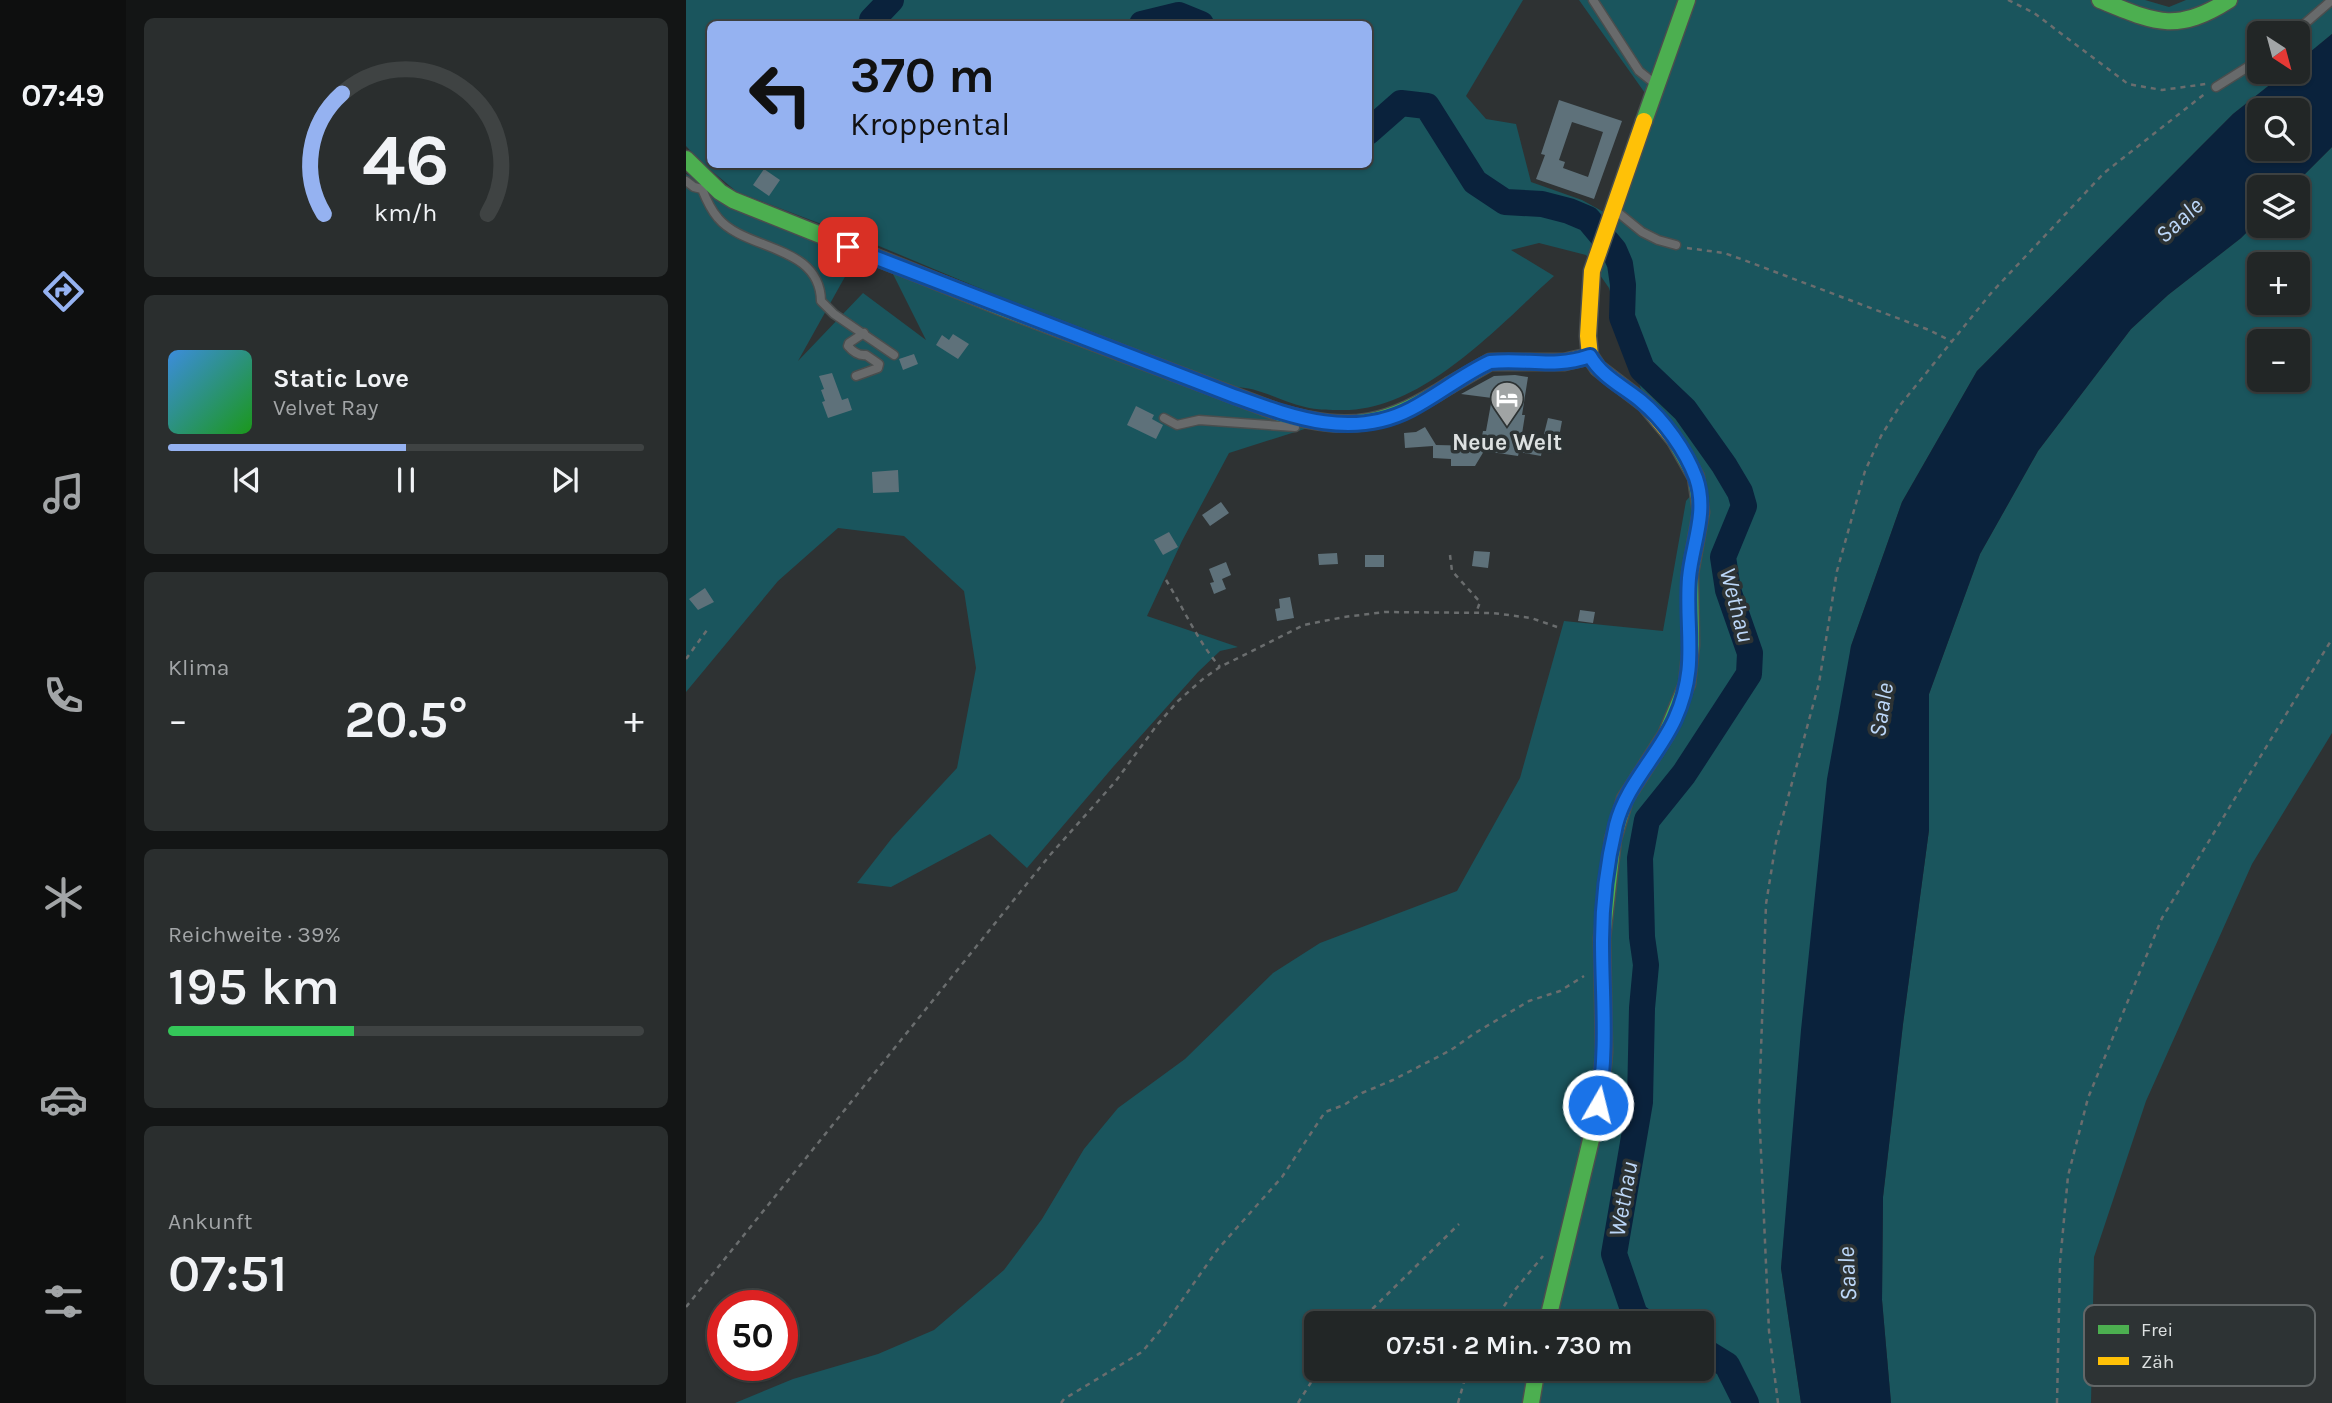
<!DOCTYPE html>
<html lang="de">
<head>
<meta charset="utf-8">
<style>
  :root { --surface:#222626; --page:#2a2e2e; --text:#f1f3f6; --muted:#a2a5a7; --line:#3f4343; --accent:#95b2f1 }
  body { margin:0; font-family:Karla,sans-serif; background:var(--page); color:var(--text); height:100vh; display:flex; flex-direction:column; font-size:26px; white-space:nowrap }
  * { box-sizing:border-box; margin:0 }
  p { font-size:23px; color:var(--muted) }
  .icon { flex:none; width:38px; height:38px; fill:none; stroke:currentColor; stroke-width:2; stroke-linecap:round; stroke-linejoin:round }
  .map { position:relative; flex:1; overflow:hidden }
  .details { display:flex; flex-direction:column; gap:18px; padding:18px; background:#131515; width:560px }
  .details>* { flex:none }
  .guide { position:absolute; left:21px; top:21px; width:665px; height:147px; border-radius:10px; box-shadow:0 2px 5px #0004,0 0 0 2px var(--line); background:#95b2f1; color:#111; overflow:hidden }
  .needle { width:46px; rotate:144deg }
  .controls { position:absolute; left:1561px; top:21px; display:grid; gap:14px }
  .controls a { display:grid; place-items:center; width:63px; height:63px; border-radius:10px; background:var(--surface); box-shadow:0 2px 5px #0004,0 0 0 2px var(--line); font-size:35px }
  .speed { position:absolute; left:21px; top:1290px; display:flex; gap:14px; font-size:35px; font-weight:700; text-align:center }
  .speed>* { display:grid; place-content:center; width:91px; height:91px; border-radius:50%; background:var(--surface); box-shadow:0 2px 5px #0004,0 0 0 2px var(--line); line-height:1 }
  .speed .limit { border:10px solid #d22; background:#fff; color:#111 }
  .pin { position:absolute; display:grid; place-items:center; width:60px; height:60px; color:#fff; margin:-30px; border-radius:14px; box-shadow:0 4px 10px #0006 }
  .me { position:absolute; width:77px; margin:-38px; rotate:8deg; stroke-linejoin:round; filter:drop-shadow(0 0 5px #0008) }
  .turn { display:flex; align-items:center; gap:24px; height:147px; padding:0 28px; font-size:32px }
  .turn .icon { width:91px; height:91px; stroke-width:2.5 }
  .turn b { display:block; font-size:49px; line-height:60px }
  .big { font-size:52px; font-weight:600; line-height:1.1 }
  .details .card { flex:1; display:flex; flex-direction:column; justify-content:center; gap:10px; min-width:0; padding:0 24px; border-radius:10px; background:var(--page) }
  .details .dial { align-items:center; gap:0 }
  .dial svg { height:182px; overflow:visible; fill:none; stroke:var(--line); stroke-width:7; stroke-linecap:round; text-anchor:middle }
  .dial text { fill:var(--text); stroke:none }
  .song { display:flex; align-items:center; gap:21px }
  .cover { width:84px; height:84px; border-radius:10px; background:linear-gradient(135deg,hsl(210 70% 55%),hsl(120 70% 35%)) }
  .played { height:7px; border-radius:4px; background:linear-gradient(90deg,var(--accent) 50%,var(--line) 50%) }
  .keys { display:flex; justify-content:space-around; direction:ltr }
  .heat { display:flex; justify-content:space-between; align-items:center; font-size:38px; direction:ltr }
  .charge { height:10px; border-radius:5px; background:linear-gradient(90deg,#34c759 39%,var(--line) 0) }
  .trip { position:absolute; left:618px; top:1311px; width:410px; height:70px; border-radius:10px; background:var(--surface); box-shadow:0 2px 5px #0004,0 0 0 2px var(--line); font-weight:600; line-height:70px; text-align:center }
  main { display:flex; flex:1; min-height:0 }
  .tabs { display:flex; flex-direction:column; width:126px; justify-content:space-around; align-items:center; background:#0e0f0f; color:var(--muted) }
  .tabs .icon { width:49px; height:49px }
  .tabs .active { color:var(--accent) }
  .tabs b { font-size:32px; color:var(--text) }
  .map>svg:first-child { display:block }
  .green { fill:#1a555d; fill-rule:evenodd }
  .water { fill:#0a223c; fill-rule:evenodd }
  .lines { fill:none; stroke-linecap:round; stroke-linejoin:round }
  .river { stroke:#0a223c; stroke-width:26 }
  .building { fill:#5e717a; fill-rule:evenodd }
  .lane-casing { stroke:#4a4e4e; stroke-width:11 }
  .fast-casing { stroke:#4a4e4e; stroke-width:19 }
  .slow-casing { stroke:#4a4e4e; stroke-width:19 }
  .path { stroke:#6a6d6e; stroke-width:2.5; stroke-dasharray:5 5; stroke-linecap:butt }
  .lane { stroke:#686a6b; stroke-width:8 }
  .fast { stroke:#4caf50; stroke-width:16 }
  .slow { stroke:#ffc107; stroke-width:16 }
  .route-casing { stroke:#114b97; stroke-width:18 }
  .route { stroke:#1a73e8; stroke-width:12 }
  .labels { text-anchor:middle; stroke-width:7; stroke-linejoin:round; paint-order:stroke }
  .poi-label { font-size:23px; font-weight:bold; fill:#dde1e1; stroke:#2d3334 }
  .water-label { font-size:24px; font-style:italic; fill:#bcd7f8; stroke:#2d3334 }
  .key { fill:#2d3334; stroke:#626768; stroke-width:2 }
  .key-label { font-size:19px; fill:#dde1e1 }
</style>
</head>
<body>
<main>
<nav class="tabs">
<b>07:49</b>
<svg class="icon active" aria-label="directions" viewBox="0 0 24 24"><path d="M12 3l9 9-9 9-9-9zM9 14v-3h6M13 9l2 2-2 2"/></svg>
<svg class="icon" aria-label="music" viewBox="0 0 24 24"><path d="M9 18V5l10-2v13"/><circle cx="6" cy="18" r="3"/><circle cx="16" cy="16" r="3"/></svg>
<svg class="icon" aria-label="phone" viewBox="0 0 24 24"><path d="M5 4h4l2 5-3 2q2 4 5 5l2-3 5 2v4C11 20 4 13 5 4z"/></svg>
<svg class="icon" aria-label="climate" viewBox="0 0 24 24"><path d="M12 3v18M4 7l16 10M4 17L20 7"/></svg>
<svg class="icon" aria-label="car" viewBox="0 0 24 24"><path d="M5 17H2v-5l4-1 3-4h7l3 4 3 1v5h-3M9 17h6M6 11h13"/><circle cx="7" cy="17" r="2"/><circle cx="17" cy="17" r="2"/></svg>
<svg class="icon" aria-label="filters" viewBox="0 0 24 24"><path d="M4 7h16M4 17h16"/><circle cx="9" cy="7" r="2"/><circle cx="15" cy="17" r="2"/></svg>
</nav>
<section class="details">
<div class="card dial"><svg viewBox="0 0 100 80">
<path d="M14 69A42 42 0 1 1 86 69"/>
<path d="M14 69A42 42 0 0 1 22 16" stroke="#95b2f1"/>
<text x="50" y="56" font-size="32" font-weight="700">46</text>
<text x="50" y="72" font-size="11">km/h</text>
</svg></div>
<div class="card">
<div class="song"><i class="cover"></i><div><b>Static Love</b><p>Velvet Ray</p></div></div>
<div class="played"></div>
<div class="keys"><svg class="icon" aria-label="previous" viewBox="0 0 24 24"><path d="M18 5L8 12l10 7zM5 5v14"/></svg><svg class="icon" aria-label="pause" viewBox="0 0 24 24"><path d="M8 5v14M16 5v14"/></svg><svg class="icon" aria-label="next" viewBox="0 0 24 24"><path d="M6 5l10 7-10 7zM19 5v14"/></svg></div>
</div>
<div class="card"><p>Klima</p>
<div class="heat"><a>−</a><b class="big">20.5°</b><a>+</a></div>
</div>
<div class="card"><p>Reichweite · 39%</p><b class="big">195 km</b><div class="charge"></div></div>
<div class="card"><p>Ankunft</p><b class="big">07:51</b></div>
</section>
<div class="map">
<svg width="1646" height="1403" viewBox="0 0 1646 1403">
  <rect width="100%" height="100%" fill="#2e3233"/>
  <path class="green" d="M0 0H837L780 96 800 119 830 124 845 182 896 200 932 220 971 110 893 0H1459L1483 7 1500 0H1646V34L1612 62V33H1573V72H1600L1547 114 1291 371 1216 502 1165 646 1104 1177 1095 1268 1115 1403H49L107 1379 192 1354 248 1330 318 1270 356 1219 398 1149 432 1108 499 1059 587 973 634 943 771 891 834 778 878 621 977 631 1000 501 1017 481 955 389 935 331 923 288 900 255 853 243 825 250 868 276C812 326 737 411 656 410 645 410 630 410 619 407 593 401 574 387 547 387L355 314 193 246 51 192 16 163 0 146ZM24 24H682V164H24ZM630 1323H1015V1368H630Z
    M1646 147V733L1566 864 1460 1101 1408 1257 1405 1403H1205L1196 1300 1197 1197 1217 1024 1243 830V694L1294 554 1352 451 1445 329 1482 295 1555 238 1573 220V226H1612V187H1606ZM1573 264H1612V303H1573ZM1573 341H1612V380H1573Z
    M0 174 175 248 112 361 177 293 240 340 205 270 628 426 543 453 496 541 461 616 552 647 534 651 512 672 427 767 341 868 304 834 205 887 171 883 206 838 271 768 290 668 278 591 218 536 152 528 92 581 0 692Z"/>
  <path class="water" d="M1646 34V147L1606 187H1573V220L1555 238 1482 295 1445 329 1352 451 1294 554 1243 694V830L1217 1024 1197 1197 1196 1300 1205 1403H1115L1095 1268 1115 1030 1141 779 1165 646 1216 502 1291 371 1547 114 1600 72H1612V62ZM1573 110H1612V149H1573Z"/>
  <g class="lines">
    <path class="river" d="M186 24V20L205 0
      M456 24 493 15 515 24
      M682 132 715 103 741 106 789 182 819 202 856 204 883 211 902 219 928 250 934 264 937 285 936 317 956 369 999 410 1038 465 1054 492 1058 506 1037 557 1042 590 1064 653 1063 674 998 774 961 820 954 858 956 937 960 965 956 1008 954 1102 928 1254 949 1315 960 1323
      M1015 1349 1041 1365 1060 1403"/>
  </g>
  <path class="building" d="M873 100 936 121 908 199 850 179 859 155 855 154ZM886 122 917 132 902 177 877 168 879 162 873 160Z
    M78 169 94 180 83 196 67 185Z
    M267 334 283 344 272 359 250 345 256 335 263 340Z
    M228 354 232 364 217 370 213 359Z
    M146 373 156 400 162 398 166 410 142 418 136 402 139 401 135 390 138 389 133 376Z
    M829 375 842 377 836 415H839L835 440 857 443 855 456 833 452 832 456 798 451 789 466H765V459L747 458V446L719 448 718 433 730 432 739 427 750 445 794 446 797 431H800L806 398 775 394 808 376Z
    M450 406 468 415 466 419 477 425 470 439 441 425Z
    M862 418 876 421 873 437 858 434Z
    M212 470 213 492 187 493 186 472Z
    M535 502 543 513 524 526 516 515Z
    M483 532 492 547 477 555 468 540Z
    M788 551 804 552 802 568 786 566Z
    M651 553 652 564 633 565 632 554Z
    M679 555H698V567H679Z
    M540 562 545 575 536 579 540 589 528 594 524 583 528 582 523 569Z
    M19 588 28 602 12 610 3 599Z
    M604 597 608 618 591 621 589 609 594 608 593 599Z
    M894 610 909 612 907 623 892 621Z"/>
  <g class="lines">
    <defs>
      <path id="lane" d="M907 0 953 71 968 83
        M1608 33 1646 0
        M1530 87 1573 60
        M0 181 8 187 16 189 18 187
        M16 189C20 199 25 210 32 218 59 251 134 244 135 301L148 314 208 355
        M929 210 956 232 972 240 990 245
        M170 376 192 368 193 364 180 355C172 356 167 352 162 346L163 343 178 333
        M478 418 491 425 513 420 609 427"/>
      <path id="fast" d="M1414 0C1468 22 1490 34 1543 0
        M958 121 1001 0
        M0 159 34 192 47 200 317 308 594 413C667 433 701 425 764 385
        M861 1323 909 1123 915 1088 918 1052 916 938 927 839 939 799 980 735 1001 684 1005 645 1004 573 1015 512 1010 477 989 440
        M845 1403 851 1368"/>
      <path id="slow" d="M958 121 906 271 902 336 904 356 912 368 959 404 989 440
        M764 385 804 362H878L904 356"/>
    </defs>
    <use href="#lane" class="lane-casing"/>
    <use href="#fast" class="fast-casing"/>
    <use href="#slow" class="slow-casing"/>
    <path class="path" d="M1322 0 1348 13 1442 84 1476 90 1520 84
      M1001 248 1038 253 1055 259 1243 330 1265 341
      M764 555 766 571 794 602 790 613
      M480 580C498 609 512 642 534 667
      M0 659 21 630
      M0 1307 364 855 429 782 471 725 492 701 518 678 534 667 618 625 658 617 699 612 807 613 845 618 871 627
      M672 1323 773 1224
      M807 1323 828 1291 857 1256
      M375 1403 378 1399 456 1352 477 1327 532 1249 596 1177 639 1112 658 1105 676 1093 707 1080 765 1050 789 1033 843 1001 874 991 898 976
      M612 1403 634 1368
      M772 1403 782 1368
      M1092 1403 1083 1331 1073 1108 1080 904 1090 842 1133 683 1151 571 1179 471 1195 436 1215 404 1306 292 1418 173 1521 92
      M1371 1403 1374 1263 1382 1176 1402 1098 1476 918 1646 639"/>
    <use href="#lane" class="lane"/>
    <use href="#fast" class="fast"/>
    <use href="#slow" class="slow"/>
  </g>
  <g class="lines">
    <defs>
      <path id="route" d="M162 247 548 396C606 417 666 440 725 409 752 395 776 375 804 362 842 358 866 369 904 356 915 376 938 387 955 401 978 420 1000 451 1010 478 1022 513 1006 544 1003 578 999 631 1013 666 989 719 972 756 940 785 930 825 921 863 916 903 916 941 916 996 922 1051 912 1105"/>
    </defs>
    <use href="#route" class="route-casing"/>
    <use href="#route" class="route"/>
  </g>
  <defs>
    <symbol id="hotel-pin" viewBox="-11 -11 22 30"><path d="M0 17L-7.5 6A9.5 9.5 0 1 1 7.5 6Z" fill="#a0a4a4" stroke="#2d3334"/><path d="M-6-4.5h1.5V1H6V5H4.5V3h-9V5H-6ZM-4 0a1.8 1.8 0 1 1 3.6 0ZM.5 0V-2.5h3Q6-2.5 6 0Z" fill="#fff"/></symbol>
  </defs>
  <g fill-rule="evenodd">
    <use href="#hotel-pin" x="802" y="379" width="38" height="52"/>
  </g>
  <g class="labels">
    <g class="poi-label">
      <text x="821" y="450">Neue Welt</text>
    </g>
    <g class="water-label">
      <text transform="translate(1493 220) rotate(-42)" y="8">Saale</text>
      <text transform="translate(1051 605) rotate(75)" y="8">Wethau</text>
      <text transform="translate(1195 710) rotate(-81)" y="8">Saale</text>
      <text transform="translate(937 1199) rotate(-80)" y="8">Wethau</text>
      <text transform="translate(1161 1274) rotate(-93)" y="8">Saale</text>
    </g>
  </g>
  <rect x="1398" y="1305" width="231" height="81" rx="10" class="key"/>
  <rect x="1412" y="1325" width="31" height="9" fill="#4caf50"/>
  <rect x="1412" y="1357" width="31" height="8" fill="#ffc107"/>
  <g class="key-label">
    <text x="1455" y="1336">Frei</text>
    <text x="1455" y="1368">Zäh</text>
  </g>
</svg>
<div class="controls">
<a><svg class="needle" viewBox="-14 -14 28 28"><path d="M0-13l5 13h-10z" fill="#e53935"/><path d="M0 13l5-13h-10z" fill="#a2a5a7"/></svg></a>
<a><svg class="icon" aria-label="search" viewBox="0 0 24 24"><circle cx="10" cy="10" r="6"/><path d="M15 15l6 6"/></svg></a>
<a><svg class="icon" aria-label="layers" viewBox="0 0 24 24"><path d="M12 4l9 5-9 5-9-5zM3 14l9 5 9-5"/></svg></a>
<a>+</a>
<a>−</a>
</div>
<div class="speed"><div class="limit">50</div></div>
<div class="pin" style="left:162px;top:247px;background:#d93025"><svg class="icon" aria-label="arrive" viewBox="0 0 24 24"><path d="M6 21V4h12l-3 4 3 4H6"/></svg></div>
<svg class="me" style="left:912px;top:1105px" viewBox="-20 -20 40 40"><circle r="17" fill="#1a73e8" stroke="#fff" stroke-width="3"/><path d="M0-11L8 9 0 5-8 9z" fill="#fff"/></svg>
<div class="trip">07:51 · 2 Min. · 730 m</div>
<div class="guide">
<div class="turn"><svg class="icon" aria-label="left" viewBox="0 0 24 24"><path d="M17 20v-9H6M10 6l-5 5 5 5"/></svg><div><b>370 m</b>Kroppental</div></div>
</div>
</div>
</main>
</body>
</html>
